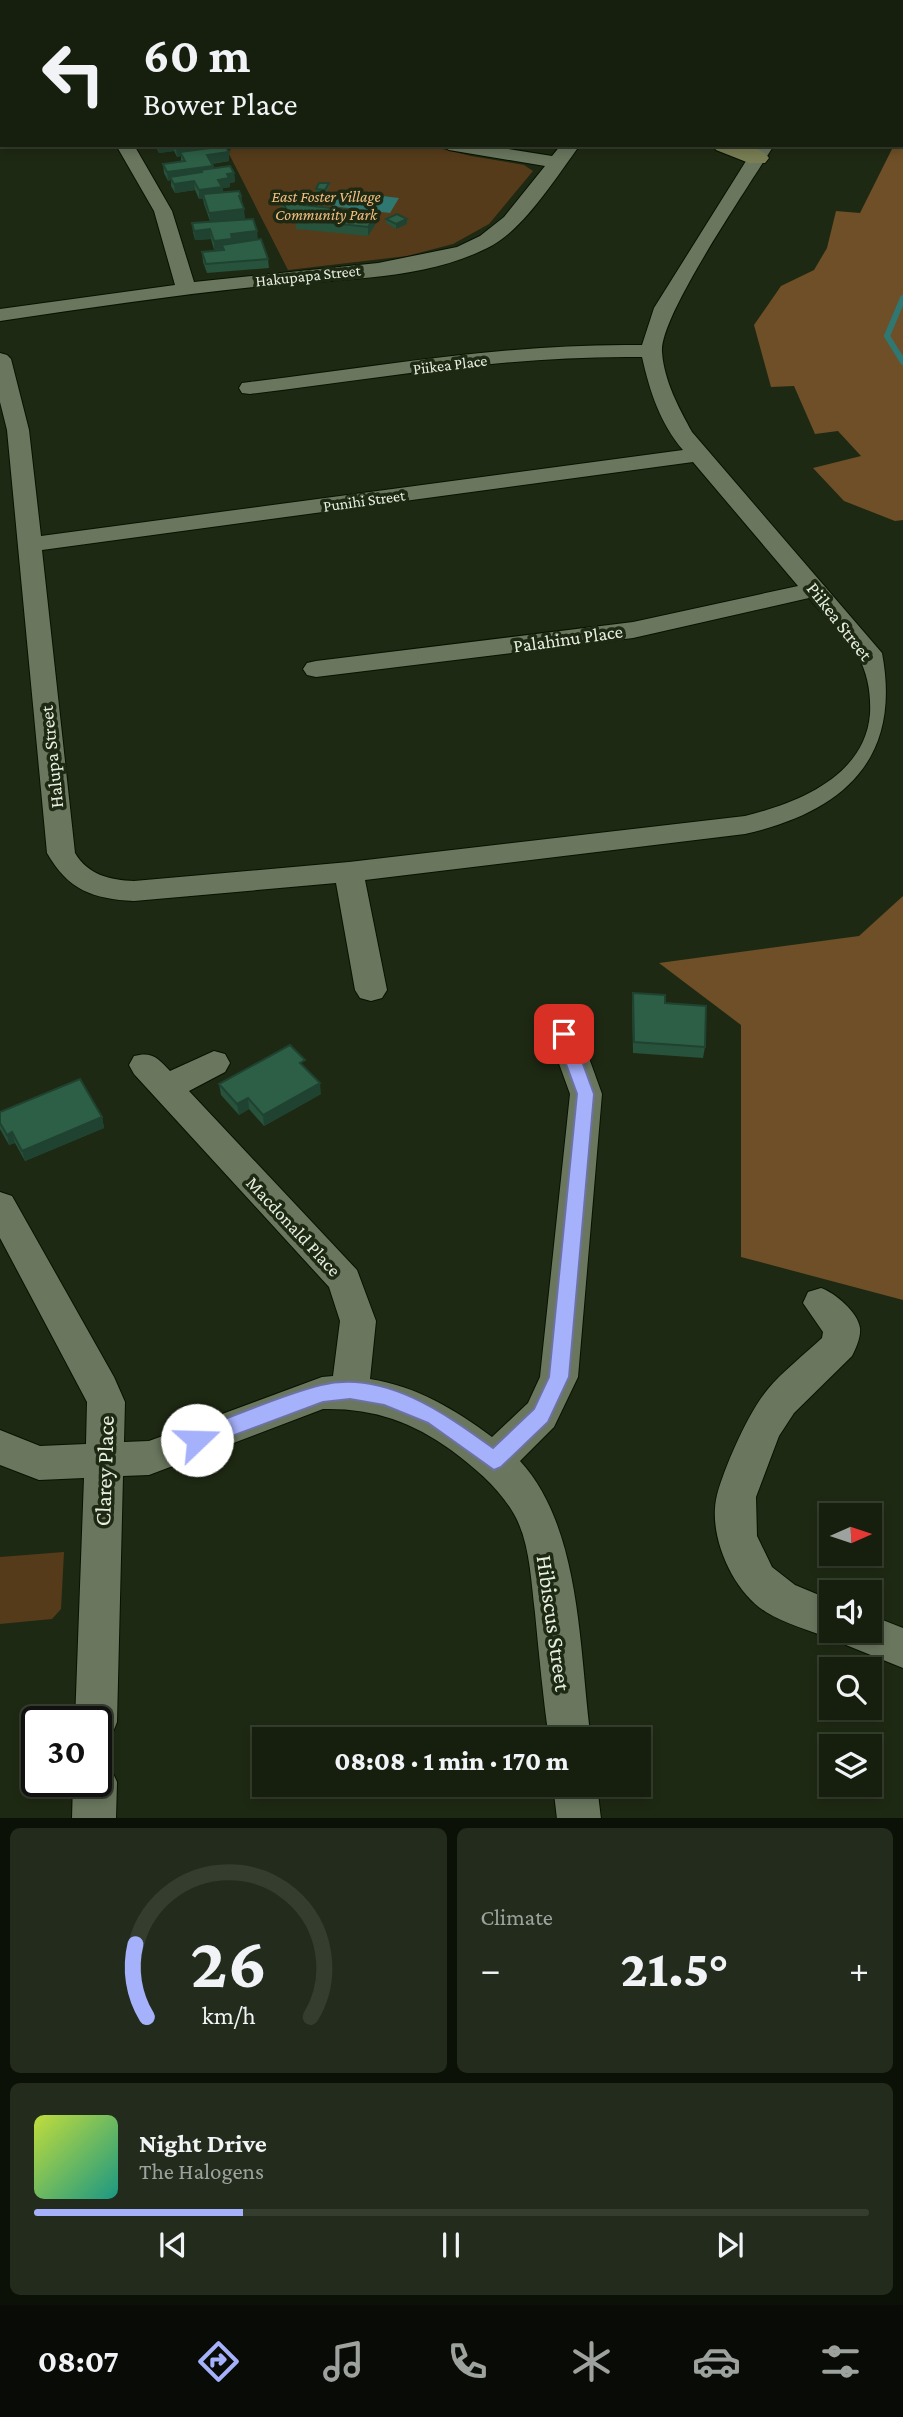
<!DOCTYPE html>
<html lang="en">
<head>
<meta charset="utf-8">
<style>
  :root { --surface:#161f0e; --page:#232c1c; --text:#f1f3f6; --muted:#9ea29e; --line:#353d2e; --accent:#a6b1fc }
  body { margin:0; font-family:"Crimson Pro",serif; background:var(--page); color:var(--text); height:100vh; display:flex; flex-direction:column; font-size:26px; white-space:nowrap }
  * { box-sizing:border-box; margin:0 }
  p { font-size:23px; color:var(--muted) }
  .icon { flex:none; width:38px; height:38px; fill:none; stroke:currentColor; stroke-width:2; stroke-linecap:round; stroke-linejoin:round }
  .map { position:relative; height:1818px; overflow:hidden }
  .panel { display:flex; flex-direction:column; gap:10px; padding:10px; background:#0c1108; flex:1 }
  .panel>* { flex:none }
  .guide { position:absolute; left:0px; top:0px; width:903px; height:147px; box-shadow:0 4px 10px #0003,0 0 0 2px var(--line); background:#161f0e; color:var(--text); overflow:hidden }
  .needle { width:46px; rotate:87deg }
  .tools { position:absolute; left:819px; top:1503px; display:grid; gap:14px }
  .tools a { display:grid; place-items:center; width:63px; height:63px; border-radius:0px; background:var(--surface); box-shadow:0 4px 10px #0003,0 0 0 2px var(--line); font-size:35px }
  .speed { position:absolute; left:21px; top:1706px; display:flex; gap:14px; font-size:35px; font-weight:700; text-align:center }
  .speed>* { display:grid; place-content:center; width:91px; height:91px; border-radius:50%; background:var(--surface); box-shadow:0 4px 10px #0003,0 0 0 2px var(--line); line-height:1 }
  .speed .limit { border:4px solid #111; border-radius:10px; background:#fff; color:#111 }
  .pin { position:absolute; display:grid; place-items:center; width:60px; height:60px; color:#fff; margin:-30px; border-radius:14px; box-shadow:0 4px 10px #0006 }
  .me { position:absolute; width:77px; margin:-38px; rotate:69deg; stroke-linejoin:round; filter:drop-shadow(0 0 5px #0008) }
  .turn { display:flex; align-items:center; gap:24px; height:147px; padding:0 28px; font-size:32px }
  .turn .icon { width:91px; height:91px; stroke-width:2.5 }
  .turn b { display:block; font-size:49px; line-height:60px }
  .big { font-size:52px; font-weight:800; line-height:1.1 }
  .panel .widget { flex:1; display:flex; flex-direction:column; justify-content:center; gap:10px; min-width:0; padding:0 24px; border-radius:10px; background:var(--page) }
  .panel .dial { align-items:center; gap:0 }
  .dial svg { height:182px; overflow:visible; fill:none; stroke:var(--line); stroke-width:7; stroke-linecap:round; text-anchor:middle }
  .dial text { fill:var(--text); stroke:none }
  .song { display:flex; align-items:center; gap:21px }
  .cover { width:84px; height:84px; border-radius:10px; background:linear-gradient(135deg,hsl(70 70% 55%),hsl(170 70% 35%)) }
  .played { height:7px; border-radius:4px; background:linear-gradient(90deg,var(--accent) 25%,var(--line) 25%) }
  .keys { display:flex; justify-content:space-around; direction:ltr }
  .heat { display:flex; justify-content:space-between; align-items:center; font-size:38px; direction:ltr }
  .panel .tiles { flex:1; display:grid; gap:10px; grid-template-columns:1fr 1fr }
  .widget:last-child { grid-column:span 2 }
  .trip { position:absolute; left:252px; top:1727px; width:399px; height:70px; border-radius:0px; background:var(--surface); box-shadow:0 4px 10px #0003,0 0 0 2px var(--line); font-weight:800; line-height:70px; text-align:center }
  .dock { display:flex; height:112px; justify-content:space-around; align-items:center; background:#090c06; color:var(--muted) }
  .dock .icon { width:49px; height:49px }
  .dock .current { color:var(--accent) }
  .dock b { font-size:32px; color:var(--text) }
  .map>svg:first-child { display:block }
  .green { fill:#553b1a }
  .forest { fill:#6e4f27 }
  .water { fill:#307671 }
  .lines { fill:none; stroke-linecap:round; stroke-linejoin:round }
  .stream { stroke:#307671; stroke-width:6 }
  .street-casing { stroke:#081201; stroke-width:2 }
  .secondary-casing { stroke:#081201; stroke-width:2 }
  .street { fill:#6a775e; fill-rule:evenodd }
  .secondary { fill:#797e54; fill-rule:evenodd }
  .wall { fill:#27523c }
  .shaded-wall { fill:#204231 }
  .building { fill:#2d5f46; stroke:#204231; stroke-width:2 }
  .route { fill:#a6b1fc; stroke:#6c73a4; stroke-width:2 }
  .labels { text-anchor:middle; stroke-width:7; stroke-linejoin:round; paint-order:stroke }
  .far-park-label { font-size:16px; font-style:italic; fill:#f3bf80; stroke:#1e2913 }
  .far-street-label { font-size:16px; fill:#e8efe1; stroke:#1e2913 }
  .street-label { font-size:19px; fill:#e8efe1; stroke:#1e2913 }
  .near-street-label { font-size:23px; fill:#e8efe1; stroke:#1e2913 }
</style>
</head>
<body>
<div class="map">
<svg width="903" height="1819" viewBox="0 0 903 1819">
  <rect width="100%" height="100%" fill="#1e2913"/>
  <path class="green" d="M235 145H426L471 156 524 165 533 171 489 224 453 244 407 256 288 270 228 152Z
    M64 1552 61 1609 52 1619 0 1624V1557Z"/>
  <path class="forest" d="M903 128V520L895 521 844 501 813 468 861 456 838 431 815 434 794 386 771 387 754 325 781 286 814 270 827 248 836 211 860 213 894 145H901Z
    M903 896V1300L741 1257V1025L659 963 859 936Z"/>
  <path class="water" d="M342 191 399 198 390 213 332 206Z"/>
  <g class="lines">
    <path class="stream" d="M903 298 887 336 903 362"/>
    <defs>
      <path id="street" d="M93 0H112L91 2Z
        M571 0H590L592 2H572Z
        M2 29V39L0 40V30Z
        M116 145H134L172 211 194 282 378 263 457 247 480 236 504 217 545 166 449 150 440 145H484L552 156 561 145H580C557 176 526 226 493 245 425 282 338 278 264 286 175 295 88 308 0 321V309L175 285 154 211Z
        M756 145H774C751 183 659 316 662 352 664 381 679 408 692 432L882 653C903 764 837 813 745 834L365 880 387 990 382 998 371 1001 360 998 355 990 336 883 134 901C93 899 68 890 47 853L7 430 0 402V353L7 355 11 359 29 430 41 536 683 450C660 423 650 392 642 357 511 355 380 378 250 394L242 393 239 388 242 383 250 382C380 366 511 343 642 345L654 308ZM693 462 798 586 633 622 316 661 307 663 303 669 307 675 316 677 633 638 809 598C824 617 845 635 858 656 868 674 871 694 870 714 865 776 798 803 745 816L349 862 134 881C110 880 88 875 75 853L42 550Z
        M564 1021 575 1025 580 1033 602 1094 578 1377 554 1427 520 1461C582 1528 579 1652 591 1740H549C543 1697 539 1655 535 1613 531 1581 530 1542 514 1514 499 1488 475 1468 451 1450 411 1421 372 1408 323 1409L149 1475 123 1476 117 1722 111 1737 96 1743V1722H75L84 1478 39 1480 0 1465V1430L40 1446 86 1444 87 1402 0 1238V1192L12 1196 114 1377 125 1402 124 1442 149 1441 322 1377 333 1376 340 1321 329 1287 134 1074 129 1065 134 1056C152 1051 158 1058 170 1071L214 1051 225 1054 230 1063 225 1072 189 1091 357 1270 376 1321 370 1379C416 1386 456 1410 492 1437L528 1403 540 1377 570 1094 548 1033 553 1025Z
        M821 1288C835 1293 858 1312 860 1328 861 1337 856 1348 852 1356L794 1413 779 1436 756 1497 757 1536 772 1567 795 1585 831 1600V1631H870V1615L903 1628V1668L846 1645 842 1634 831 1639C810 1630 785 1624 766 1612 733 1592 707 1535 717 1495 725 1466 748 1413 768 1389 783 1371 804 1355 822 1338L823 1332 803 1303 808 1292Z
        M96 1761 110 1767 117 1782 116 1819H72L73 1782H96Z
        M553 1785H597L601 1819H557Z"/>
      <path id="secondary" d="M327 0H350L351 2H328Z
        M713 145C730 145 757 142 769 158L765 163H749L716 150Z"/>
    </defs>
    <use href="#street" class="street-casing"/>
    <use href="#secondary" class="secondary-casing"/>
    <use href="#street" class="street"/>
    <use href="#secondary" class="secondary"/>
  </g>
  <path class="wall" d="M734 0H802L803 2H740Z
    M155 145H225L222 147 229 152V161L212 164 213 169 234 173 235 182 230 183V187L223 188V192L241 196 245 219 230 220 258 240 268 259 269 268 207 273 203 262 202 252 223 250H214L211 239 195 240 193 232 192 223 210 221 204 204 203 199H199L195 190 175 193 171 186V180L168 181 164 173 163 164 181 161V156L177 157 174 151 159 153Z
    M329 183V188L325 194H316V189Z
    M281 199 304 205 376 213 377 222 368 236 296 229 295 220H288L281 209Z
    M386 219 407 224 396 229 386 223Z
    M633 993 665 1003 705 1047 703 1058 633 1053 632 1004Z
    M305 1068 321 1094 264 1126 249 1109 239 1115 221 1095 219 1084Z
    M0 1112 102 1117 104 1128 25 1161 15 1143 9 1145 0 1129Z"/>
  <path class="shaded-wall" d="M158 145H173L174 151 159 153Z
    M189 145H225V146L183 156 180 152 181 156 177 157 176 148Z
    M229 152V161L208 164 207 155Z
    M213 166 214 175 201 170 202 176 170 177 171 180 168 181 167 172Z
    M234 173 235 182 230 183V187L223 188V196L203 194V199H199V190L227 174Z
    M194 181 195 190 175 193 174 184Z
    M244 209 245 219 210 222 209 213Z
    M376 213 377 222 368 236V227Z
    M407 219V224L396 229V224Z
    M210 229 211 239 195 240 194 231Z
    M257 231 258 240 233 243V248L222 245 223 249 214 250V241L231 234Z
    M320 1083 321 1094 264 1126 263 1115Z
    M248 1098 249 1109 239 1115 237 1104Z
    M102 1117 104 1128 25 1161 22 1151Z
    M12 1132 15 1143 9 1145 7 1135Z"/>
  <path class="building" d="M757 0H803L800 2H763Z
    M175 145H189L176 148Z
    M225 146 229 152 207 155 213 166 167 172 163 164 185 161 180 152Z
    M230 166 234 173 227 174 229 178 218 180 222 187 199 190 194 181 174 184 170 177 202 172 201 170Z
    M319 183H329L325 190 316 189Z
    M239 191 241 196H239L244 209 209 213 203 194Z
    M299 197 304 205 376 213 368 227 295 219 300 212 287 210 281 199Z
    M397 214 407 219 396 224 386 219Z
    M253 219 257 231 231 234 232 239 214 241 210 229 194 231 192 223Z
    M261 239 268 259 206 264 202 252 224 250 222 245Z
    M633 993 665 995V1003L706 1006 705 1047 634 1042Z
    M290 1045 305 1060 300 1063 320 1083 263 1115 248 1098 237 1104 219 1084Z
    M80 1079 102 1117 22 1151 12 1132 7 1135 0 1123V1112Z"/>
  <path class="route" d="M564 1027 572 1034 594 1094 569 1377 548 1422 501 1467 494 1470 428 1423 384 1405 350 1399 323 1402 197 1449 189 1446 186 1440 189 1433C230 1418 280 1395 321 1385 384 1369 446 1414 493 1448L534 1409 549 1377 577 1094 555 1034Z"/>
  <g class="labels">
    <g class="far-park-label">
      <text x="326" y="202">East Foster Village<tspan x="326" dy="18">Community Park</tspan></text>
    </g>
    <g class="far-street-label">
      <text transform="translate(308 275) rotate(-6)" y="6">Hakupapa Street</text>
      <text transform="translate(450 364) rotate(-7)" y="6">Piikea Place</text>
      <text transform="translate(364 500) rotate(-8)" y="6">Punihi Street</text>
    </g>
    <g class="street-label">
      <text transform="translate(840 621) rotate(52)" y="7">Piikea Street</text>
      <text transform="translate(568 638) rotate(-8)" y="7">Palahinu Place</text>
      <text transform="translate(51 757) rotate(-96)" y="7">Halupa Street</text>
      <text transform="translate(294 1226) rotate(47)" y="7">Macdonald Place</text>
    </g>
    <g class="near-street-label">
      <text transform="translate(104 1471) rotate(-88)" y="8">Clarey Place</text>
      <text transform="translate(554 1623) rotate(82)" y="8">Hibiscus Street</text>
    </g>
  </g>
</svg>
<div class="tools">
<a><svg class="needle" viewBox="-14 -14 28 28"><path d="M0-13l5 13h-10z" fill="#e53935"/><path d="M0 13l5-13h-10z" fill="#9ea29e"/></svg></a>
<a><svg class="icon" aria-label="sound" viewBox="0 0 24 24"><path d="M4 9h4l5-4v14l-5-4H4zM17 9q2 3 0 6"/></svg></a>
<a><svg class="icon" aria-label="search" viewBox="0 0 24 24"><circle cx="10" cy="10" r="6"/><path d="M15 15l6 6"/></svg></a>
<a><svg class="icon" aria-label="layers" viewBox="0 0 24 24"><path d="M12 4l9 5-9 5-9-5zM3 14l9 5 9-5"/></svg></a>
</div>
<div class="speed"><div class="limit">30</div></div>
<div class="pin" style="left:564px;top:1034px;background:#d93025"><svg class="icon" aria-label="arrive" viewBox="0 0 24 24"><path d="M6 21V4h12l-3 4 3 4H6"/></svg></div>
<svg class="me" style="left:197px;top:1440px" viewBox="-20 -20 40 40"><circle r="19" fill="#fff"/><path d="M0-13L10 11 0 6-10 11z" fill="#a6b1fc"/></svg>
<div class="trip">08:08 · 1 min · 170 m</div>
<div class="guide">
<div class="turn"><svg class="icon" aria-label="left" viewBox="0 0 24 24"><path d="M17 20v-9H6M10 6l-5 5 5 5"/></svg><div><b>60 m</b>Bower Place</div></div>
</div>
</div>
<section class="panel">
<div class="tiles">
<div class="widget dial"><svg viewBox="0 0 100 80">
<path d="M14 69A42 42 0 1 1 86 69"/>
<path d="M14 69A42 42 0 0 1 9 37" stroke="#a6b1fc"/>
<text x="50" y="56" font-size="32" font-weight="700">26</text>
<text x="50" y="72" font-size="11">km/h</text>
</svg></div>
<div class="widget"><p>Climate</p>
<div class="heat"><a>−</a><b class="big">21.5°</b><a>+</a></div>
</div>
<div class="widget">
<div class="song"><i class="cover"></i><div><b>Night Drive</b><p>The Halogens</p></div></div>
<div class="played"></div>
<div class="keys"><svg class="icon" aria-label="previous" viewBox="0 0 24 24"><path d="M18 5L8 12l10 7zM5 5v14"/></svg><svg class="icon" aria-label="pause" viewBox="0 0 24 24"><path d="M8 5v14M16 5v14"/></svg><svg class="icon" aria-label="next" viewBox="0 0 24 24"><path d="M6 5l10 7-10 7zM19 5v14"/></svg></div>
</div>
</div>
</section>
<nav class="dock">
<b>08:07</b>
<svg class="icon current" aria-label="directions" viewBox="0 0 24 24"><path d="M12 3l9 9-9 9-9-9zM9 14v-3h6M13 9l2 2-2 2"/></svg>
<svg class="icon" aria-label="music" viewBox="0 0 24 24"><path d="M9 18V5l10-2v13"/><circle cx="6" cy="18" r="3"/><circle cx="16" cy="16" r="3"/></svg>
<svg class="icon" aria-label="phone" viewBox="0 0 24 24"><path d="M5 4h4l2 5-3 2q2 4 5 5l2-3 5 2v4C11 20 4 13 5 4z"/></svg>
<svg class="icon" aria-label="climate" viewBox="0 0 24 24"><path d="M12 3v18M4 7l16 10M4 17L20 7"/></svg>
<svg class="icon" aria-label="car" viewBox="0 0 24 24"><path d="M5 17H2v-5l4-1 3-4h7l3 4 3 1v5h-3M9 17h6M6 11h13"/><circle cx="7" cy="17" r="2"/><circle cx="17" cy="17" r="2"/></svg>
<svg class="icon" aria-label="filters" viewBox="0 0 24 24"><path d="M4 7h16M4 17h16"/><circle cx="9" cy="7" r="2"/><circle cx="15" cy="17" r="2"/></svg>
</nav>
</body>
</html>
